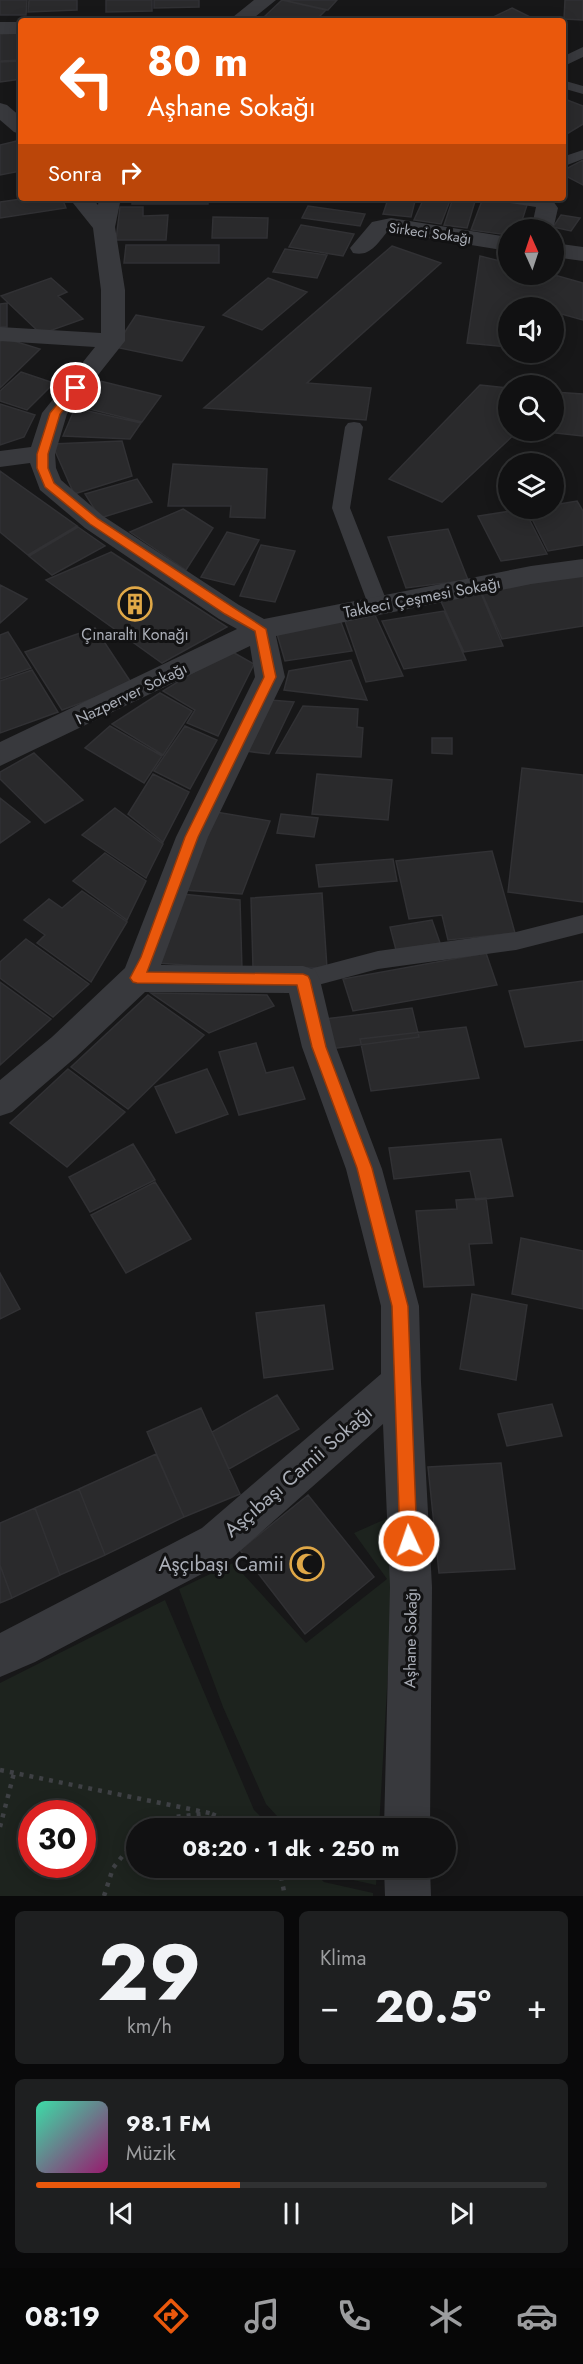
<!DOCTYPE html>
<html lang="tr">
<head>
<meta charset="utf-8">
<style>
  :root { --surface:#111112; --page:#1e1f20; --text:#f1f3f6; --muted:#9c9d9f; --line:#303132; --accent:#ea580c }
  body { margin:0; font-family:Jost,sans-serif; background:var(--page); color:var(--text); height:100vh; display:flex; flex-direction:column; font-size:22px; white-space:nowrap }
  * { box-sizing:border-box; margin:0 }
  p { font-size:20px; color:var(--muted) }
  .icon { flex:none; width:33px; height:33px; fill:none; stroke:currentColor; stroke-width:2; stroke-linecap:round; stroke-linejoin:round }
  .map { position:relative; height:1896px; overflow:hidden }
  .sheet { display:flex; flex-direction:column; gap:15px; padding:15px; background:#09090a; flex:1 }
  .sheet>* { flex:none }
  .hud { position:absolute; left:18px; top:18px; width:548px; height:183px; border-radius:6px; box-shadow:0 3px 15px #0003,0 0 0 2px var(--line); background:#ea580c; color:#fff; overflow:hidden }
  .needle { width:39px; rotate:357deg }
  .tools { position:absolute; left:498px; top:219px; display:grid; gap:12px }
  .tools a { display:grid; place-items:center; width:66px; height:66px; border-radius:50%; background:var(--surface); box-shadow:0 3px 15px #0003,0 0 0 2px var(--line); font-size:30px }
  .speed { position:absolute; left:18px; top:1800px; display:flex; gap:12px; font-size:30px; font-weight:700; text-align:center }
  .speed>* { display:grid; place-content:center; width:78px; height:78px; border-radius:50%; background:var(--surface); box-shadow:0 3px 15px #0003,0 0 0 2px var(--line); line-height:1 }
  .speed .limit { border:9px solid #d22; background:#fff; color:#111 }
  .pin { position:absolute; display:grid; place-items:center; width:51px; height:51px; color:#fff; margin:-26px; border:3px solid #fff; border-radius:50%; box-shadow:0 2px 6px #0007 }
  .me { position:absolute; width:66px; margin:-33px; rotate:357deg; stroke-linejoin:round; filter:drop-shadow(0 0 4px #0008) }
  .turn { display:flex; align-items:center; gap:21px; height:126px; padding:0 30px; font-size:27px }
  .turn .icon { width:78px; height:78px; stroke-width:2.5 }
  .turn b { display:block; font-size:42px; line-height:51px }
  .then { display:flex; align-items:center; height:57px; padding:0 30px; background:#0003; gap:12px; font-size:22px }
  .big { font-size:45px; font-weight:700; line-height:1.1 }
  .sheet .card { flex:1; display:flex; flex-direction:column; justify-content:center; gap:9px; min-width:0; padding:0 21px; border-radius:9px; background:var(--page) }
  .sheet .dial { align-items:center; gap:0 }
  .dial b { font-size:78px; line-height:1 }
  .song { display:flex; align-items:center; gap:18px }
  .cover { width:72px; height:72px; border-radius:9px; background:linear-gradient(135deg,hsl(160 70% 55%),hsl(320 70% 35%)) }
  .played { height:6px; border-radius:3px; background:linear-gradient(90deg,var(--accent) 40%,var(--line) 40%) }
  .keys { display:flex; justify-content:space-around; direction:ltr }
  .heat { display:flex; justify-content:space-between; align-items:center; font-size:33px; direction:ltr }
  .sheet .tiles { flex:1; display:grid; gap:15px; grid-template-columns:1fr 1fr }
  .card:last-child { grid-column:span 2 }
  .trip { position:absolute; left:126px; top:1818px; width:330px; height:60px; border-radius:30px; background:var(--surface); box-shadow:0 3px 15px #0003,0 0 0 2px var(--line); font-weight:700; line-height:60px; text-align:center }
  .tabs { display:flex; height:96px; justify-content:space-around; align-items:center; background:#070707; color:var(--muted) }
  .tabs .icon { width:42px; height:42px }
  .tabs .current { color:var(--accent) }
  .tabs b { font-size:27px; color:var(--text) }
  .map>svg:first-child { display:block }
  .green { fill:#1d231e; fill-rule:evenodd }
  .building { fill:#2a2a2c; stroke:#313134; stroke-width:1.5 }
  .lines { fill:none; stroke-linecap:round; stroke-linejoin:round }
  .path { stroke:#3e4044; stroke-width:4.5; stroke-dasharray:4 6; stroke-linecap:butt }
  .service { fill:#38393d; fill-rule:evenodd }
  .minor { fill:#38393d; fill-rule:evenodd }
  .route { fill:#ea580c; stroke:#983908; stroke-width:1.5 }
  .labels { text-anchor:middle; stroke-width:6; stroke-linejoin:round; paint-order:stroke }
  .far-street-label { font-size:14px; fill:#aaaeb7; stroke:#121213 }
  .street-label { font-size:16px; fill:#aaaeb7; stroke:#121213 }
  .poi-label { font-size:16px; fill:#aaaeb7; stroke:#121213 }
  .near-street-label { font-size:20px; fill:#aaaeb7; stroke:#121213 }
  .near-poi-label { font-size:20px; fill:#aaaeb7; stroke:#121213; text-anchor:end }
</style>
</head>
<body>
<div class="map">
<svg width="583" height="1896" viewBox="0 0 583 1896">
  <rect width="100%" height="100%" fill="#171718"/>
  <path class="green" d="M397 1514 379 1828H288L266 1804 223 1707 179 1589 233 1563 306 1643 387 1579 354 1533Z
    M165 1600 254 1810 272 1828H136V1868H310L324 1882 373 1893V1896H0V1683ZM32 1814H82V1864H32Z
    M323 1868H377L376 1885 330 1875Z"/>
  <path class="building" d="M0 0H27L26 15H0Z
    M29 0H77V10L28 12Z
    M106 0H152V11L106 12Z
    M154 0H199V7L154 8Z
    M282 0 326 10 315 21H288L265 16Z
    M283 0H337L328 10Z
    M565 0H583V20L564 19Z
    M512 8 538 21H485Z
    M21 33V60L0 61V34Z
    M21 61V79L0 82V62Z
    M562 98 583 106V124L562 137Z
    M21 140V171L0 175V145Z
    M583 160V185L562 174V171Z
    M28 198H62L66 208 0 218V202Z
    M132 198H208V204H132Z
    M424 198H451L441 224 414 220Z
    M453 198H476L467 228 444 225Z
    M483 198 528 202 519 230H508V235L471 230Z
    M388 199 415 201 411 217 383 214Z
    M308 206 365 214 360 226 302 218Z
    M120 207H143V216L168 215 166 240H116Z
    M561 215 580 218 571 231 553 227Z
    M213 217 268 218 267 238H212Z
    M301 225 354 234 343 256 289 247Z
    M126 245H219V263H124Z
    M392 246 441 263 307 383 371 388 366 420 204 408Z
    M285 249 327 255 317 278 273 272Z
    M480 256 508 263V274H551L583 283V320L554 312V308H508V347L467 343Z
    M51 278 67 292 58 296 83 319 41 334 1 296Z
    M268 278 307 292 262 330 223 315Z
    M7 303V327H0V304Z
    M136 315 204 327 182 361 115 347Z
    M4 338 40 349 0 388V342Z
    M21 372 54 383 27 410 0 401V391Z
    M96 380 161 396 142 422 77 406Z
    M480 385 508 388V430H519L442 502 389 479Z
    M554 392 583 394V436L528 430H554Z
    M0 404 35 415 24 437 0 445Z
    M75 408 141 423 130 439 63 436Z
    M122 441 132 476 74 494 52 444Z
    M173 464 267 469 265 518 230 517 231 506H168Z
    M0 471 77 526 28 555 0 532Z
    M137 479 152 502 100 518 85 494Z
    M577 501 583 511V545L548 551 527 509 554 508V505Z
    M183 509 213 528 186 570 130 532Z
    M524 509 547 554 501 561 478 516Z
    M78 527 105 546 52 575 29 556Z
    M448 529 468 580 406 588 388 537Z
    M227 532 259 540 234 585 201 577Z
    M261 545 295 551 275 602 240 596Z
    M111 552 227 627 162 663 46 580Z
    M583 575V626L502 639 481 591Z
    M0 585 27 599 0 623Z
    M480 591 503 646 464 652 439 597Z
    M444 611 466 660 404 669 382 621Z
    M374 613 403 676 366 682 344 618Z
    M339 617 352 651 285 661 277 634Z
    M95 628 132 684 62 710 25 652Z
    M8 632 31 668 0 679V635Z
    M229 650 254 664 218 736 187 723 195 710 163 691Z
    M351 660 367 700 284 690 289 671Z
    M32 670 58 712 0 733V681Z
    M160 693 192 711 163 755 112 724Z
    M270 700 294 702 269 754 245 751Z
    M303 706 358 709 357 727 363 728 361 757 276 753Z
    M110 726 162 756 144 783 85 748Z
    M185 726 217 740 190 789 154 771Z
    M432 738H452V754L432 753Z
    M34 753 83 800 45 823 0 779V772Z
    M522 768 583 775V902L508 892Z
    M153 774 189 792 163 842 128 814Z
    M317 774 392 780 388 820 312 814Z
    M0 798 30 822 0 843Z
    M115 808 163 844 146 878 82 835Z
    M216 812 270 821 242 894 183 890Z
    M281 814 318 818 314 837 277 833Z
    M492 851 515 933 448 940 442 915 409 919 396 861Z
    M105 853 146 881 127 920 73 881Z
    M393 859 397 881 319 887 316 865Z
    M82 891 127 922 91 982 37 943 45 935 24 920 49 899 62 908Z
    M322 893 327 968H253L251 898Z
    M182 894 240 900 242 969 158 963Z
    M432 920 440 943 396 950 390 927Z
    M26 939 89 984 53 1017 0 978V962Z
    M486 953 497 985 353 1011 343 979Z
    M583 981V1040L525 1047 509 991Z
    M0 982 51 1019 0 1065Z
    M151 993 267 995 274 1006 209 1033Z
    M148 995 204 1035 128 1109 71 1067Z
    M412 1008 419 1037 330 1049 325 1019Z
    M466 1027 479 1078 371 1091 360 1039Z
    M256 1043 266 1073 293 1067 305 1099 239 1115 219 1052Z
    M68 1069 125 1112 67 1167 10 1123Z
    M207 1069 228 1114 176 1133 155 1087Z
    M501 1139 513 1196 476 1200 470 1171 394 1179 389 1148Z
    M133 1144 155 1180 90 1212 69 1177Z
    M155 1182 191 1239 126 1273 91 1215Z
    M486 1198 492 1243 469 1244 474 1285 424 1287 416 1211 457 1209 456 1200Z
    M521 1238 583 1251V1309L512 1294Z
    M0 1273 20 1309 0 1319Z
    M472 1294 527 1305 516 1380 460 1369Z
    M324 1305 333 1369 264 1378 256 1313Z
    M277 1395 299 1429 229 1469 212 1432Z
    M552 1404 562 1436 507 1446 498 1414Z
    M201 1408 240 1494 184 1517 147 1432Z
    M156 1454 184 1517 105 1555 79 1489Z
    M501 1463 515 1569 439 1573 428 1467Z
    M79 1489 105 1555 60 1575 35 1508Z
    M308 1495 374 1577 305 1634 240 1550Z
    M35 1508 60 1575 12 1598 0 1565V1523Z
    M0 1565 12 1598 0 1603Z"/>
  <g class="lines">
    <path class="path" d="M0 1770 214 1814
      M212 1814 245 1828
      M0 1827 14 1773
      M149 1828 174 1817 202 1814
      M276 1868 281 1877 285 1896
      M104 1896 113 1868 136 1839"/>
    <path class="service" d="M583 47V57L562 67V57Z
      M562 80 583 86V94L562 88Z
      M583 150V159L562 167V157Z
      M354 422 360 423 363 427 350 508 389 607 386 612 379 613 372 612 369 607 332 508 345 427 348 423Z
      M583 915V933L516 950 378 969 303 989 295 987 292 980 295 973 378 951 516 932Z"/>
    <path class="minor" d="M254 0H276L250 21H228Z
      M0 22H21V34H0Z
      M0 103 7 105 21 117V134L14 132 0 120Z
      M69 198H92L98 205 99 198H121L115 227 125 290V341L67 414 55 454 56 468 61 480 103 516 239 605 264 619 531 566 583 559V577L531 584 276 636 285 677 208 837 161 965 303 966 315 970 320 980 336 1047 382 1169 419 1306 421 1382 432 1587 430 1828H384L390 1587 383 1424 232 1558 35 1662 0 1677V1633L202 1528 381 1374V1306L346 1169 302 1047 289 993 145 992 76 1057 12 1112 0 1116V1080L52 1037 125 968 176 837 255 677 250 646 0 766V742L237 629 219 619 85 528 40 490 30 463 0 467V451L31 447 42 413 95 347 0 341V327L101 333V290L93 228Z
      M507 198H551L558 208 553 230H531L536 207 510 203Z
      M391 218 508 237V251L391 232H387C377 244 370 257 353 253L350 248 372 222Z
      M554 243 583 247V261L554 257Z
      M384 1868H430L431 1896H385Z"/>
  </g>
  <path class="route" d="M72 386 81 388 60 414 48 454V468L54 483 98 519 266 629 276 677 198 837 147 972 303 974 308 976 310 980 326 1047 372 1168 408 1306 417 1541 415 1547 409 1550 402 1547 400 1541 392 1306 357 1168 312 1047 297 985 137 983 133 982 130 978 141 957 185 837 264 677 255 631 225 614 90 524 45 487 37 468V454L50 413Z"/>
  <defs>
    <symbol id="building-ring" viewBox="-11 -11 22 22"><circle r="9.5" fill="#121213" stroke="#e0a847" stroke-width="1.5"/><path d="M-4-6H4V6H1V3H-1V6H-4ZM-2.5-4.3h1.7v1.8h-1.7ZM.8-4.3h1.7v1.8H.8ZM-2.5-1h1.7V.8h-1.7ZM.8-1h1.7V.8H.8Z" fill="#e0a847"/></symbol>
    <symbol id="mosque-ring" viewBox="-11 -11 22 22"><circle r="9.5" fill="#121213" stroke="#e0a847" stroke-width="1.5"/><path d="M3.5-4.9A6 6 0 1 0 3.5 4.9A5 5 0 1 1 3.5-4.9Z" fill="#e0a847"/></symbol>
  </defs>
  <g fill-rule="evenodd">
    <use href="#building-ring" x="116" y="585" width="38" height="38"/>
    <use href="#mosque-ring" x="288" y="1545" width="38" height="38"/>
  </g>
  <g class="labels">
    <g class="far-street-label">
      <text transform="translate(430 233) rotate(8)" y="5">Sirkeci Sokağı</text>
    </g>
    <g class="street-label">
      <text transform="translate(422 597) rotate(-11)" y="6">Takkeci Çeşmesi Sokağı</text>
      <text transform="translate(131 693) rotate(-26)" y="6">Nazperver Sokağı</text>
      <text transform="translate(410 1638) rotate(-89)" y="6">Aşhane Sokağı</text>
    </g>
    <g class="poi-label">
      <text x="135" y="640">Çınaraltı Konağı</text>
    </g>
    <g class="near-street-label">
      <text transform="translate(298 1471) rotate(-41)" y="7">Aşçıbaşı Camii Sokağı</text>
    </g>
    <g class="near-poi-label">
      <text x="284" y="1571">Aşçıbaşı Camii</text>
    </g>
  </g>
</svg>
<div class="tools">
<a><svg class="needle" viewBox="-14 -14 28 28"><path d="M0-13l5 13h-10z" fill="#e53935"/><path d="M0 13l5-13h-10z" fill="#9c9d9f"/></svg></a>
<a><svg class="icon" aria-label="sound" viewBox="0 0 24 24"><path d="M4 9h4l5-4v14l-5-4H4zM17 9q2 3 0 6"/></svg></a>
<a><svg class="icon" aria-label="search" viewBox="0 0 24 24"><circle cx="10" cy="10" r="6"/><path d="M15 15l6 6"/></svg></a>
<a><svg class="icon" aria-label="layers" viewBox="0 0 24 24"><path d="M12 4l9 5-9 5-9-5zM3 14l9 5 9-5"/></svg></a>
</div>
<div class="speed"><div class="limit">30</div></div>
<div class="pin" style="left:76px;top:388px;background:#d93025"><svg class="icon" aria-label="arrive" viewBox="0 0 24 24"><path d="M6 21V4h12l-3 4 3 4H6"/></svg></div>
<svg class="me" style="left:409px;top:1541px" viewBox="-20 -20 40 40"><circle r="17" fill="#ea580c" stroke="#fff" stroke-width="3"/><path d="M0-11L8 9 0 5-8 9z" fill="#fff"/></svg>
<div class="trip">08:20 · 1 dk · 250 m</div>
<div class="hud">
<div class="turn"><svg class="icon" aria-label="left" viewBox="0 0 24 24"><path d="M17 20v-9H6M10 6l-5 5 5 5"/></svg><div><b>80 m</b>Aşhane Sokağı</div></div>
<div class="then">Sonra<svg class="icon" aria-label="right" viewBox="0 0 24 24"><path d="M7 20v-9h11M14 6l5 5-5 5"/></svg></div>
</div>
</div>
<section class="sheet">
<div class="tiles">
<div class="card dial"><b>29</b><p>km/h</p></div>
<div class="card"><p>Klima</p>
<div class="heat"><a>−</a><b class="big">20.5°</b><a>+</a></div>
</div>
<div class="card">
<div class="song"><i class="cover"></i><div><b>98.1 FM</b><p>Müzik</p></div></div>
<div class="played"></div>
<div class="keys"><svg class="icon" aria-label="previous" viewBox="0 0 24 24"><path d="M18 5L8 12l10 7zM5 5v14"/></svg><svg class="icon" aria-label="pause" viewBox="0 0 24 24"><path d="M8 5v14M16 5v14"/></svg><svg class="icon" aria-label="next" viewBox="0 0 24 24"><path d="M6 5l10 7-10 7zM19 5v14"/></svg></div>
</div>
</div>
</section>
<nav class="tabs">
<b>08:19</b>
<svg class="icon current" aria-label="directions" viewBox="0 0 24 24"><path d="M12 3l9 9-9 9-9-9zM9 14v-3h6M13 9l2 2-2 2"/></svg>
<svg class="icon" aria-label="music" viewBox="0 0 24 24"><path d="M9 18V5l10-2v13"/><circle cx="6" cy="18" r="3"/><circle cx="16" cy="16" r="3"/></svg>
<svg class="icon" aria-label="phone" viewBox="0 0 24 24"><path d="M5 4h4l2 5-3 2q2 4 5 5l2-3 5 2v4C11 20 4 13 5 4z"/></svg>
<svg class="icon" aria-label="climate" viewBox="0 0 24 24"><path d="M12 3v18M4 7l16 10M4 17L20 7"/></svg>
<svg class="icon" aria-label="car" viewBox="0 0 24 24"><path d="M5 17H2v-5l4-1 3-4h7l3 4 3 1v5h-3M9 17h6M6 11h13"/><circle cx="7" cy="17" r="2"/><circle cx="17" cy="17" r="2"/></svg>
</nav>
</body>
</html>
